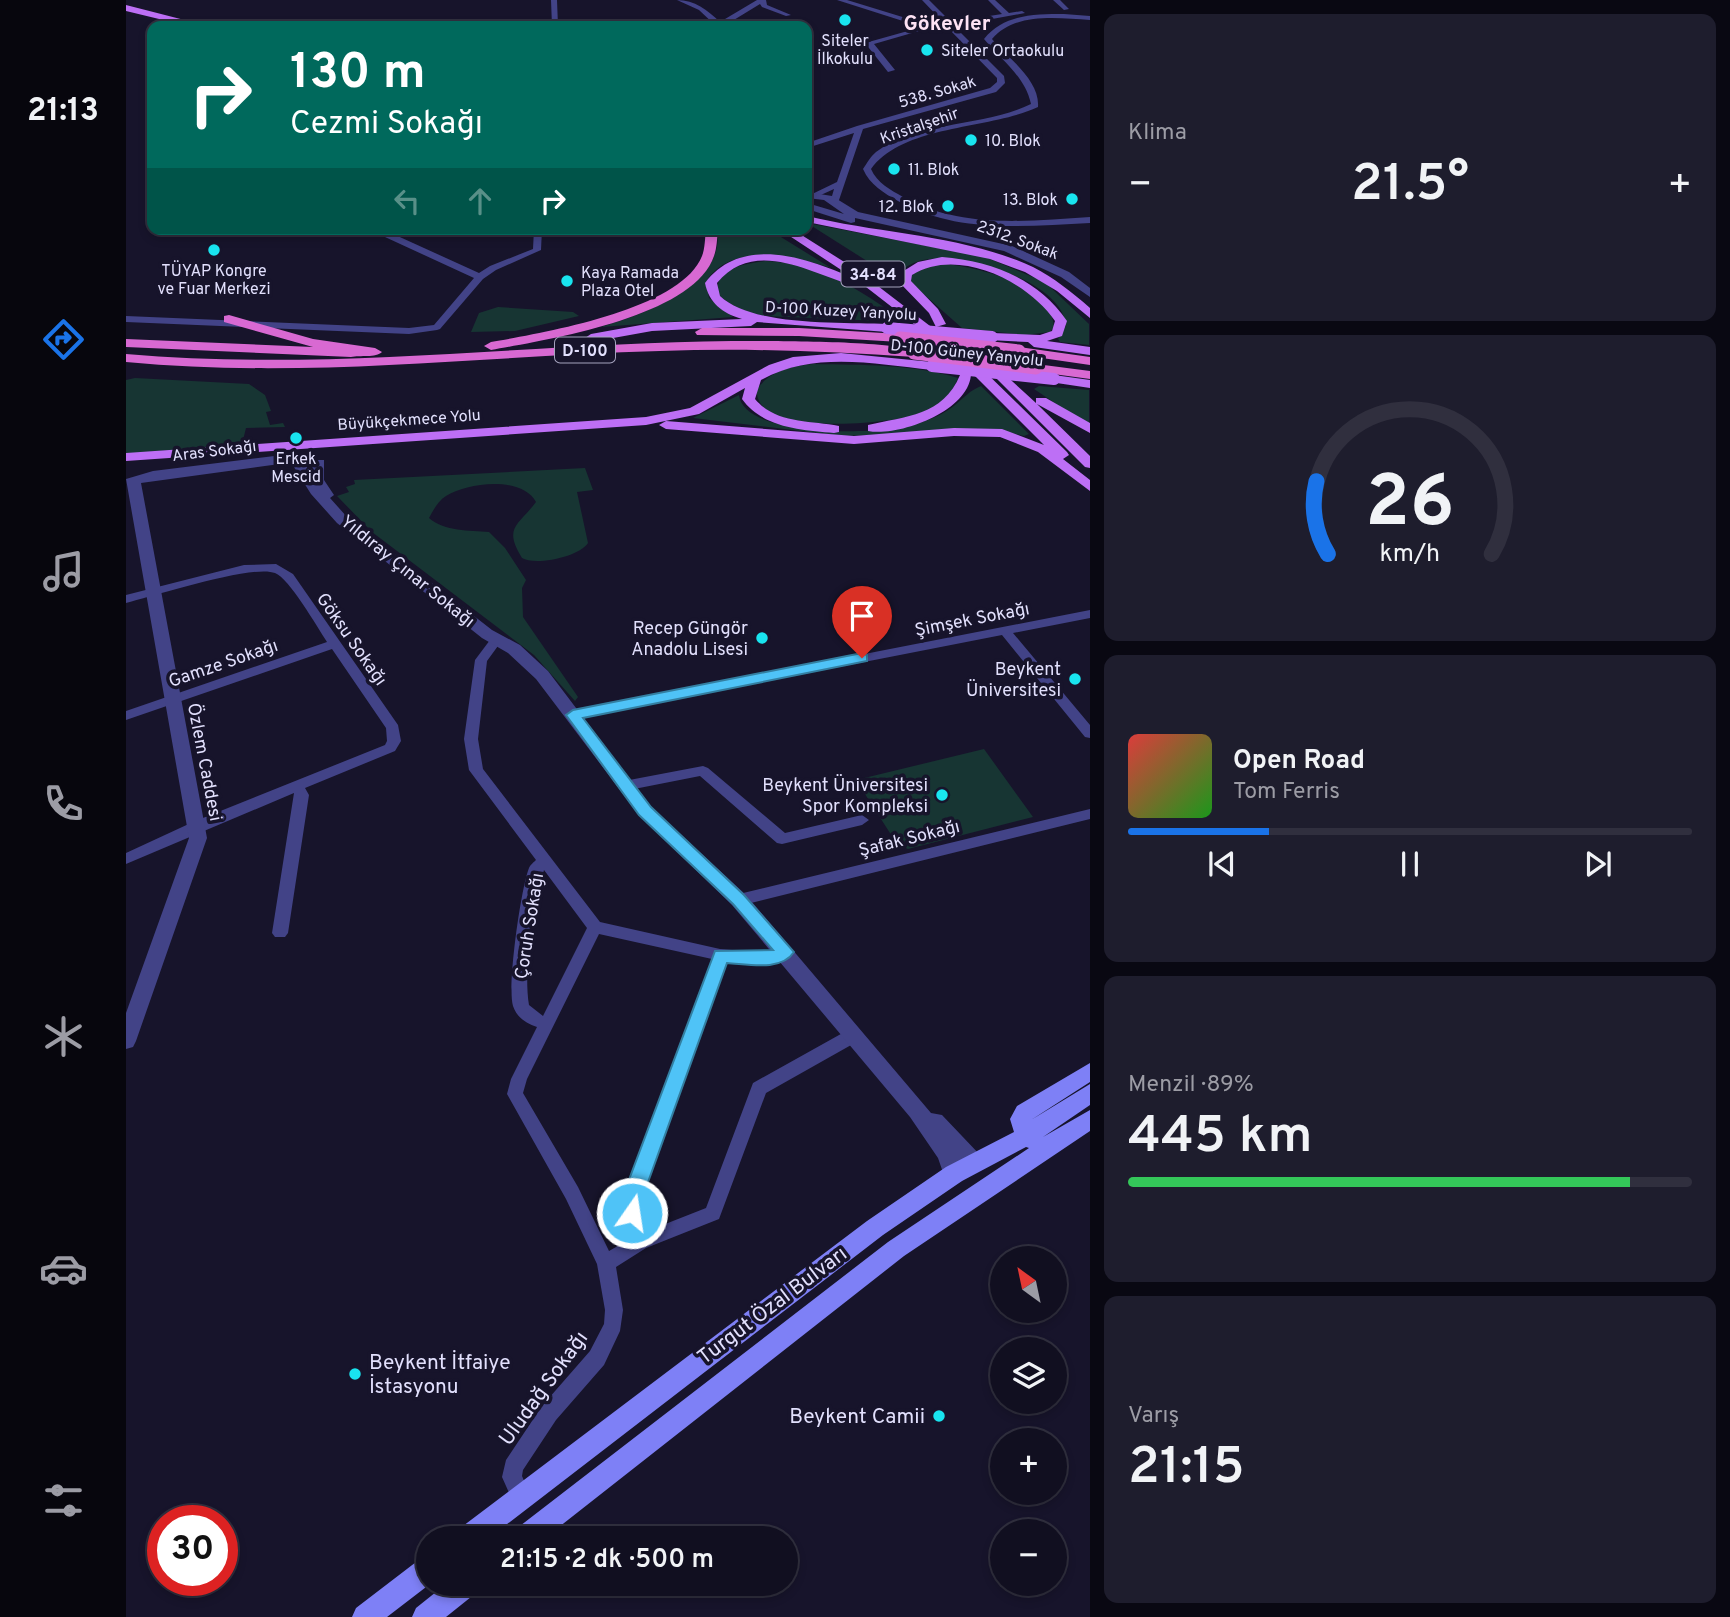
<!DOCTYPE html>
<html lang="tr">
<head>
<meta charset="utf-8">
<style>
  :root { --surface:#110f20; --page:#1e1d2d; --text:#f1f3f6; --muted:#9c9ca5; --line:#302f3e; --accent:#1a73e8 }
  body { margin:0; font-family:Overpass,sans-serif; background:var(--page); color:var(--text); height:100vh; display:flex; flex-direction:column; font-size:26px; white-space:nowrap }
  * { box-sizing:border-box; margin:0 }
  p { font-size:23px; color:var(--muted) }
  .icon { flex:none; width:38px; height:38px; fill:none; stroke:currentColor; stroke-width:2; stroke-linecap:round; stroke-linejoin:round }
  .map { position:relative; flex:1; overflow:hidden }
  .sheet { display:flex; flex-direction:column; gap:14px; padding:14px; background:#090812; width:640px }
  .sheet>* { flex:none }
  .banner { position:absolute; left:21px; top:21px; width:665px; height:214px; border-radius:14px; box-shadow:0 4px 10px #0003,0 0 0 2px var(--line); background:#00695c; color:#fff; overflow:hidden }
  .needle { width:46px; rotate:327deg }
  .buttons { position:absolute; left:864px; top:1246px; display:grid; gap:14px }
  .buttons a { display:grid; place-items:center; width:77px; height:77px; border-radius:50%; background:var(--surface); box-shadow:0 4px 10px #0003,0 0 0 2px var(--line); font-size:35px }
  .speed { position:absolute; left:21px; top:1505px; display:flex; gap:14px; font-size:35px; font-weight:700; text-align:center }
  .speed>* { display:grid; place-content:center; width:91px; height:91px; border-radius:50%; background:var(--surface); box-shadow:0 4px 10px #0003,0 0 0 2px var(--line); line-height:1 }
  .speed .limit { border:10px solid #d22; background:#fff; color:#111 }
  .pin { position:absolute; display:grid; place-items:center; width:60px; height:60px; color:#fff; margin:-72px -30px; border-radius:50% 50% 50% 0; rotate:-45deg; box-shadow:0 0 7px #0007 }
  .pin .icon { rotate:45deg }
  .me { position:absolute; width:77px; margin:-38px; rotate:13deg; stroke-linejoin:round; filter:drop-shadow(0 0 5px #0008) }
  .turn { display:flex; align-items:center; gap:24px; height:147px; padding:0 28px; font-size:32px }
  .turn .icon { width:91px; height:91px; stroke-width:2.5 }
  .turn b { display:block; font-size:49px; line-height:60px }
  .lanes { display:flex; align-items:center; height:66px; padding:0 28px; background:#0003; justify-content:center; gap:35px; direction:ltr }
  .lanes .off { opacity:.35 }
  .big { font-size:52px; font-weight:600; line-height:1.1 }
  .sheet .widget { flex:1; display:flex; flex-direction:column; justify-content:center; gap:10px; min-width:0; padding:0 24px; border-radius:14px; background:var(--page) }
  .sheet .dial { align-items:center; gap:0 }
  .dial svg { height:182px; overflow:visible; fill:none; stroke:var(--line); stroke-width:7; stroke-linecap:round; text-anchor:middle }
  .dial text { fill:var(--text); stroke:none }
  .song { display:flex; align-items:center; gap:21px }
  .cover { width:84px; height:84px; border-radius:10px; background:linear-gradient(135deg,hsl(0 70% 55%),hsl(120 70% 35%)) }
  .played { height:7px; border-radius:4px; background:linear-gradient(90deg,var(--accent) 25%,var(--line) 25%) }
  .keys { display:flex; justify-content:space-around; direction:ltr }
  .heat { display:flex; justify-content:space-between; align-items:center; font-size:38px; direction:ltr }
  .charge { height:10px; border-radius:5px; background:linear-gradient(90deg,#34c759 89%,var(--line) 0) }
  .trip { position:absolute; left:290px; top:1526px; width:382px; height:70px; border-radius:35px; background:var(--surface); box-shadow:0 4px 10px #0003,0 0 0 2px var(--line); font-weight:600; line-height:70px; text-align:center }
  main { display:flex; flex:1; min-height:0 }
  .menu { display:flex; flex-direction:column; width:126px; justify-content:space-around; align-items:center; background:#07060d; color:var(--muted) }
  .menu .icon { width:49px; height:49px }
  .menu .active { color:var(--accent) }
  .menu b { font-size:32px; color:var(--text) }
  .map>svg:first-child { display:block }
  .green { fill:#173533 }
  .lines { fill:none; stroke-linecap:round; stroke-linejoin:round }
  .minor { fill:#424387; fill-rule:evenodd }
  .tertiary { fill:#424387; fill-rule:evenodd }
  .secondary { fill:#7e80f6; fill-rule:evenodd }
  .primary { fill:#bd6ff5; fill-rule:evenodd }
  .trunk { fill:#d869d2; fill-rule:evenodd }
  .primary-bridge { stroke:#bd6ff5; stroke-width:12 }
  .trunk-bridge { stroke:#d869d2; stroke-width:13 }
  .route { fill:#4fc3f7; stroke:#337fa1; stroke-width:2 }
  .poi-dot { fill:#19e4ef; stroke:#17142b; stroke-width:2.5 }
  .labels { text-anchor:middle; stroke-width:7; stroke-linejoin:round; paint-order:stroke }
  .far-poi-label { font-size:16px; fill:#e2e0fd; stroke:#17142b; text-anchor:start }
  .far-street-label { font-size:16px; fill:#e2e0fd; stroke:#17142b }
  .shield { fill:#17142b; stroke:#a5a3be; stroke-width:2 }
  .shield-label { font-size:16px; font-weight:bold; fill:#e2e0fd }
  .street-label { font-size:18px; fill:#e2e0fd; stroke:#17142b }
  .poi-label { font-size:18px; fill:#e2e0fd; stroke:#17142b; text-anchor:end }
  .far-district-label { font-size:21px; font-weight:bold; fill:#fde2f4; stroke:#17142b }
  .near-street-label { font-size:21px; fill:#e2e0fd; stroke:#17142b }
  .near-poi-label { font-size:21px; fill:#e2e0fd; stroke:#17142b; text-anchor:start }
</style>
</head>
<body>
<main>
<nav class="menu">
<b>21:13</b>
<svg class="icon active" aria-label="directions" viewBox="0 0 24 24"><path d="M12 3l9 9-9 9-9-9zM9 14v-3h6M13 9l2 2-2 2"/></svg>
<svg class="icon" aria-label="music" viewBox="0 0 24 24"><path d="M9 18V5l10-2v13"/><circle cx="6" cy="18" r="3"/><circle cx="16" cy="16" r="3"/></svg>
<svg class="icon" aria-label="phone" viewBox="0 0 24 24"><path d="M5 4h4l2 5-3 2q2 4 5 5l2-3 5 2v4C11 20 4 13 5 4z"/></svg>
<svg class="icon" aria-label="climate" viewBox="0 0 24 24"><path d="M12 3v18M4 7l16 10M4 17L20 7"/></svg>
<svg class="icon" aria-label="car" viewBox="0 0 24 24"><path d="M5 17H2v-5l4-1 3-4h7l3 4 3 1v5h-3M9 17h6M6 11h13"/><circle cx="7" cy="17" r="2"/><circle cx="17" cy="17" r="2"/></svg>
<svg class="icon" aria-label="filters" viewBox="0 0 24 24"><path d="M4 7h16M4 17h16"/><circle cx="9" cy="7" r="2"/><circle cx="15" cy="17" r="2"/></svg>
</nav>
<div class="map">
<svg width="964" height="1617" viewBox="0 0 964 1617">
  <rect width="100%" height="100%" fill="#17142b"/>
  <path class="green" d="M681 223 859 257 919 282 963 324V345L934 342 932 339 940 326C936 279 835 253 797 260 788 262 781 266 773 272L771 280Z
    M591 229H642L705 268C669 256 603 242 580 282L583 298 607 317 475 327C516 315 601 285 591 229Z
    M639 261C685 262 729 286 765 312L756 321 638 316 615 311 592 295C587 267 619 264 639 261Z
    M819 264C852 267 926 285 928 327L924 332 899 335 836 328 784 282V276L797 267Z
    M372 307 447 312 453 316 389 331 345 332 353 313Z
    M688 364C736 365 787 364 832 378 826 393 815 406 800 412 771 424 626 439 631 389 645 370 666 366 688 364Z
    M9 378 123 384 139 395 145 411 140 412 144 425 157 423 159 427 120 428 116 444 0 454V380Z
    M855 386 903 434 898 436 873 430 716 436 567 418 613 395C618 439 759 435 790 424 804 420 818 414 829 405 839 397 843 391 855 386Z
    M913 386 963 390V426L908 389Z
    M459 468 467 490 451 492 462 543C453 557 409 566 396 558 377 527 392 526 410 502 396 476 342 482 320 496 312 501 308 509 303 518 319 532 343 530 363 532L379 548 400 580 396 588 397 617 452 697 449 701 408 655 246 532 211 496 223 492 220 487 229 484 228 480Z
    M858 749 907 817 782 849 771 844 730 780Z"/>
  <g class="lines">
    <path class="minor" d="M425 0H431L432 26H426Z
      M551 0C569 0 581 10 594 22L631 0H640L641 5 665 15 660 16 636 7 634 4 598 26H590L573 10Z
      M711 0H721L783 19 817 22 796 0H803L825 22 876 14 862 0H869L883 13 896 11 899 13 828 26 878 76 879 83 870 92 737 129 712 203 708 206 704 203 708 189 686 199 682 196 711 182 728 133 681 148V143L731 126 864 88 871 82V78L821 27 801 25 793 31 748 44 769 70 762 72 739 43 789 29 793 24 780 22Z
      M927 0H934L943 9 938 10Z
      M938 14 964 16V20C931 18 889 12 866 39 882 58 914 80 912 107 863 130 778 124 745 169 751 183 765 190 777 197 835 229 900 221 964 217V223C898 226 831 234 772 201 758 193 744 185 737 169 741 163 745 156 750 152 792 121 858 127 905 104 899 76 875 60 858 39 878 14 909 14 938 14Z
      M252 229H261L265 233 353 273 364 266 407 249 408 229H416L415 250 370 270 357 279 314 329 311 330 283 334 0 322V316L283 328 308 325 348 278 259 237Z
      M150 564 167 574 272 725 275 741 269 751 179 788 183 795 162 933 159 937H149L146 933 168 793 0 864V853L67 822 259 745 261 741 260 728 206 649 0 720V711L201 642C191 627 163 578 149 573 127 564 28 596 0 603V595L118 565Z
      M964 610V618L887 633 964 725V738L959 737 876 635 447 719 440 715 447 711Z
      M371 635 377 639 361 661 352 739 357 769 474 922 594 949 619 951H642L659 946 664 948 667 952 664 956 642 963 601 962 520 1185 516 1214 519 1232 580 1208 627 1083 722 1030 728 1028 734 1030 736 1035 734 1040 640 1093 593 1219 520 1248 490 1267 497 1310 494 1331 478 1365 430 1420 397 1470 396 1476 405 1497 402 1504 395 1507 388 1504 376 1477 380 1460 416 1406 464 1351 478 1324 479 1310 471 1264 440 1199 381 1094 385 1079 411 1027C400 1023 391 1018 387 1006 381 986 395 888 403 868 404 865 408 862 410 860L343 770 338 739 349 660 367 636ZM418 870 461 928 417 1016 403 1005C397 968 407 906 418 870ZM473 934 586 959 502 1185 498 1214 504 1239 483 1251 452 1187 397 1093 401 1079Z
      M577 766 582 768 659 833 736 815 743 820 736 825 656 844 651 843 574 776 498 791 491 786 498 781Z
      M964 809V819L613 906 608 904 606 900 608 896 613 894Z"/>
    <path class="tertiary" d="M681 192 706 196 732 212 886 246 943 272 964 288V297L935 277 878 251 729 218V222L725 223 681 209V203L718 214 698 200 681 198Z
      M173 453 180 457 175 460 185 472 188 460H198V480L208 495 204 498 221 517 366 630 394 645 422 671 525 807 620 895 805 1113 816 1115 855 1156 858 1163 855 1170 847 1172 836 1166 839 1174 836 1181 828 1184 820 1181 812 1158 784 1117 606 905 513 815 410 679 382 653 356 638 211 523 185 494 166 464 168 462 15 483 81 838 10 1041 7 1047 0 1049V1013L63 838 0 479 27 471Z"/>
    <path class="secondary" d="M964 1063V1082L905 1120 964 1084V1105L917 1137 964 1110V1131L778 1256 419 1538H386L390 1529 762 1242 903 1148 900 1147 836 1181 757 1235 363 1538H329L333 1529 741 1221 820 1167 888 1132 884 1119 891 1106Z
      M303 1555 304 1584 261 1617H226L230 1608 294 1559Z
      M320 1584H354L350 1593 320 1617H286L290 1608Z"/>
    <path class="primary" d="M0 5 74 24 75 26H62L0 11Z
      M681 216C755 234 838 235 907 267 928 278 946 292 964 308V318L931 291 899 272 864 259 681 222Z
      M653 229H666L731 270 821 339 811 342 731 280 730 284 726 285C682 272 628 238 591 283L594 296C627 327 716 322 761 324L767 328 761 332 631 322 625 326 526 331 465 342 459 338 465 334 526 323 616 319C596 313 583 303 579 283 616 234 682 258 729 279Z
      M816 257C866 261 912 279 941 321L936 336 921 341 964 347V355L908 347 902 342 862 340V334L866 333 914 335 926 331 929 321C901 280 831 247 786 275L785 281 812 309 820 324 810 327 803 313 773 282 776 272 792 262Z
      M832 351 836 352 841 361H848L941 452 943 455 937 459 964 480V491L912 452 874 437 828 436 728 444 540 429 533 425 540 421 728 436 828 428 876 429 918 445 845 372C846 410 774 437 742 431V425C780 416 817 416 834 375L826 355Z
      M715 353 806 362 812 366 806 370C748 364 688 351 635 380L629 399C650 424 683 420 713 426V432L708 433C675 430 637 428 616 399L619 388 573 414 520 425 0 461V453L520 417 564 408 643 365 667 357Z
      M864 361 910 403V398H920L964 423V433L911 404 964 456V468L959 467 860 368V362Z
      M928 375 964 380V388L924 382V376Z"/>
    <path class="trunk" d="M580 229H592C591 238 591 248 588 256 568 317 420 340 365 350L358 346 365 342C416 333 555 310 576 256 579 249 579 237 580 229Z
      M103 315 187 339 249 348 256 352C250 358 234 355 225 357L0 347V339L187 347 98 322V316Z
      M576 328H673L774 334 781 338 774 342 673 336 571 335 569 332Z
      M606 341C634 341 780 340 795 353L788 357C703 351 619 348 534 351 352 356 183 379 0 362V354C203 372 403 343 606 341Z
      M893 347 964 357V365L888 354V348Z
      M910 364 964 371V379L905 371 903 368Z"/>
    <path class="primary-bridge" d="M761 328 866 337
      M806 366 928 379"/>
    <path class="trunk-bridge" d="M774 338 893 351
      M788 353 910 368"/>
  </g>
  <path class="route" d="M736 653 741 655V661L457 718 525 807 618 895 668 952C655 972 621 964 601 963L521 1185 513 1220 506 1222 499 1220 496 1213 501 1185 589 951 647 950 607 904 513 815 440 715 447 710Z"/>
  <g class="poi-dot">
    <circle cx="719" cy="20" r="7"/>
    <circle cx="801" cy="50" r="7"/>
    <circle cx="845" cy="140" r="7"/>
    <circle cx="768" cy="169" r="7"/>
    <circle cx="946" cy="199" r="7"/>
    <circle cx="822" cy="206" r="7"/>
    <circle cx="88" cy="250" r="7"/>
    <circle cx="441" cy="281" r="7"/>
    <circle cx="170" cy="438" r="7"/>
    <circle cx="636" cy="638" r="7"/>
    <circle cx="949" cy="679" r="7"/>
    <circle cx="816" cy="795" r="7"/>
    <circle cx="229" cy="1374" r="7"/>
    <circle cx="813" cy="1416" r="7"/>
  </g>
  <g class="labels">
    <g class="far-poi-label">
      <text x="719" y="46" text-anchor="middle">Siteler<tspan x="719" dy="18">İlkokulu</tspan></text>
      <text x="815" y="56">Siteler Ortaokulu</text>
      <text x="859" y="146">10. Blok</text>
      <text x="782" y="175">11. Blok</text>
      <text x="932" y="205" text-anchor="end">13. Blok</text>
      <text x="808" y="212" text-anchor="end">12. Blok</text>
      <text x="88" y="276" text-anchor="middle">TÜYAP Kongre<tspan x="88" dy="18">ve Fuar Merkezi</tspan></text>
      <text x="455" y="278">Kaya Ramada<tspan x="455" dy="18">Plaza Otel</tspan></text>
      <text x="170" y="464" text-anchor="middle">Erkek<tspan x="170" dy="18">Mescid</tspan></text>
    </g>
    <g class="far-street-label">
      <text transform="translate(811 91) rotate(-16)" y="6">538. Sokak</text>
      <text transform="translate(793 125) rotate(-19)" y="6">Kristalşehir</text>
      <text transform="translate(892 239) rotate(20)" y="6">2312. Sokak</text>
      <text transform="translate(715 310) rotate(3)" y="6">D-100 Kuzey Yanyolu</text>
      <text transform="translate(841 352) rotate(6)" y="6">D-100 Güney Yanyolu</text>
      <text transform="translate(283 419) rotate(-4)" y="6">Büyükçekmece Yolu</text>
      <text transform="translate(88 450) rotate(-7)" y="6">Aras Sokağı</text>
    </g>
    <g class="shield">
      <rect x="715.5" y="261.5" width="63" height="25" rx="5"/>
      <rect x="429" y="337.5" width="60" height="25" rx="5"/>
    </g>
    <g class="shield-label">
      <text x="747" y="280">34-84</text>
      <text x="459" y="356">D-100</text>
    </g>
    <g class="street-label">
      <text transform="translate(282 571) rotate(39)" y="6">Yıldıray Çınar Sokağı</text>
      <text transform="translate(846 619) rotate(-11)" y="6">Şimşek Sokağı</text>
      <text transform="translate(226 639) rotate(55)" y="6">Göksu Sokağı</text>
      <text transform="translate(97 663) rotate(-19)" y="6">Gamze Sokağı</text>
      <text transform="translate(79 762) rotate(79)" y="6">Özlem Caddesi</text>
      <text transform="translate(783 838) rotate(-14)" y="6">Şafak Sokağı</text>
      <text transform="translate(403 926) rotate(-81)" y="6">Çoruh Sokağı</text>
    </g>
    <g class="poi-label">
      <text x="622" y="634">Recep Güngör<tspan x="622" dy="21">Anadolu Lisesi</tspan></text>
      <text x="935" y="675">Beykent<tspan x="935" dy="21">Üniversitesi</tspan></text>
      <text x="802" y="791">Beykent Üniversitesi<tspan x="802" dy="21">Spor Kompleksi</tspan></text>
    </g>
    <g class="far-district-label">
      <text x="821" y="30">Gökevler</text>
    </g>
    <g class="near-street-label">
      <text transform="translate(646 1305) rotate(-37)" y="7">Turgut Özal Bulvarı</text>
      <text transform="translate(417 1388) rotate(-54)" y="7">Uludağ Sokağı</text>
    </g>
    <g class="near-poi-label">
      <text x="243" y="1369">Beykent İtfaiye<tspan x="243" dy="24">İstasyonu</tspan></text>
      <text x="799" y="1423" text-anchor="end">Beykent Camii</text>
    </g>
  </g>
</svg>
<div class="buttons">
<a><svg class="needle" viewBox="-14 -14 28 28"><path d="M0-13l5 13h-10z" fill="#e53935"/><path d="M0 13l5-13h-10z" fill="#9c9ca5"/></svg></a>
<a><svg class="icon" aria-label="layers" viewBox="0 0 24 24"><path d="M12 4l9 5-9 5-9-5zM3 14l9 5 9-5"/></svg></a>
<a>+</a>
<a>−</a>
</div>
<div class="speed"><div class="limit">30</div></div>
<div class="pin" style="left:736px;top:658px;background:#d93025"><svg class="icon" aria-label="arrive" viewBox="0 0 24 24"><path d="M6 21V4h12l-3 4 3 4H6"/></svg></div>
<svg class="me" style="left:506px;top:1213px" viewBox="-20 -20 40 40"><circle r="17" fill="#4fc3f7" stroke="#fff" stroke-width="3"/><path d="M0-11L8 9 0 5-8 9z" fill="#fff"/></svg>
<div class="trip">21:15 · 2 dk · 500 m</div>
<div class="banner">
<div class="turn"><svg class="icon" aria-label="right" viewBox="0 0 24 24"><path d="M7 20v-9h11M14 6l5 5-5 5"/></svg><div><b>130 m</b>Cezmi Sokağı</div></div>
<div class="lanes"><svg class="icon off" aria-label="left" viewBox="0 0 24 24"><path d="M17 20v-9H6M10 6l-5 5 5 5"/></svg><svg class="icon off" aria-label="ahead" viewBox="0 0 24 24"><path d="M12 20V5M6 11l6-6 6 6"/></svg><svg class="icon" aria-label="right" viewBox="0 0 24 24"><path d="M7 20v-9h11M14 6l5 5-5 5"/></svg></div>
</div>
</div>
<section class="sheet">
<div class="widget"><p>Klima</p>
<div class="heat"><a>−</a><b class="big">21.5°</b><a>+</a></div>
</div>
<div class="widget dial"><svg viewBox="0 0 100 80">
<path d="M14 69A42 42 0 1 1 86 69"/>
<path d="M14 69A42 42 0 0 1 9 37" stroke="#1a73e8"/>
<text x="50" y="56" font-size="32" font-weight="700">26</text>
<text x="50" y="72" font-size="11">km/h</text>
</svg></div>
<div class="widget">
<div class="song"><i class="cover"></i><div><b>Open Road</b><p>Tom Ferris</p></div></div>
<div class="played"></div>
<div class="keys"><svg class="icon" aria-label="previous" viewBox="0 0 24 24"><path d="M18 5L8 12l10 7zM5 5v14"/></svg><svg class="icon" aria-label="pause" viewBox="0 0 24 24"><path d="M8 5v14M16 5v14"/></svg><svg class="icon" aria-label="next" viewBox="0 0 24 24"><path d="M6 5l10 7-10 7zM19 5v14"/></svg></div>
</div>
<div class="widget"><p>Menzil · 89%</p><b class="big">445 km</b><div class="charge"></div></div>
<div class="widget"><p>Varış</p><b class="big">21:15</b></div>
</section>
</main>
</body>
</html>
